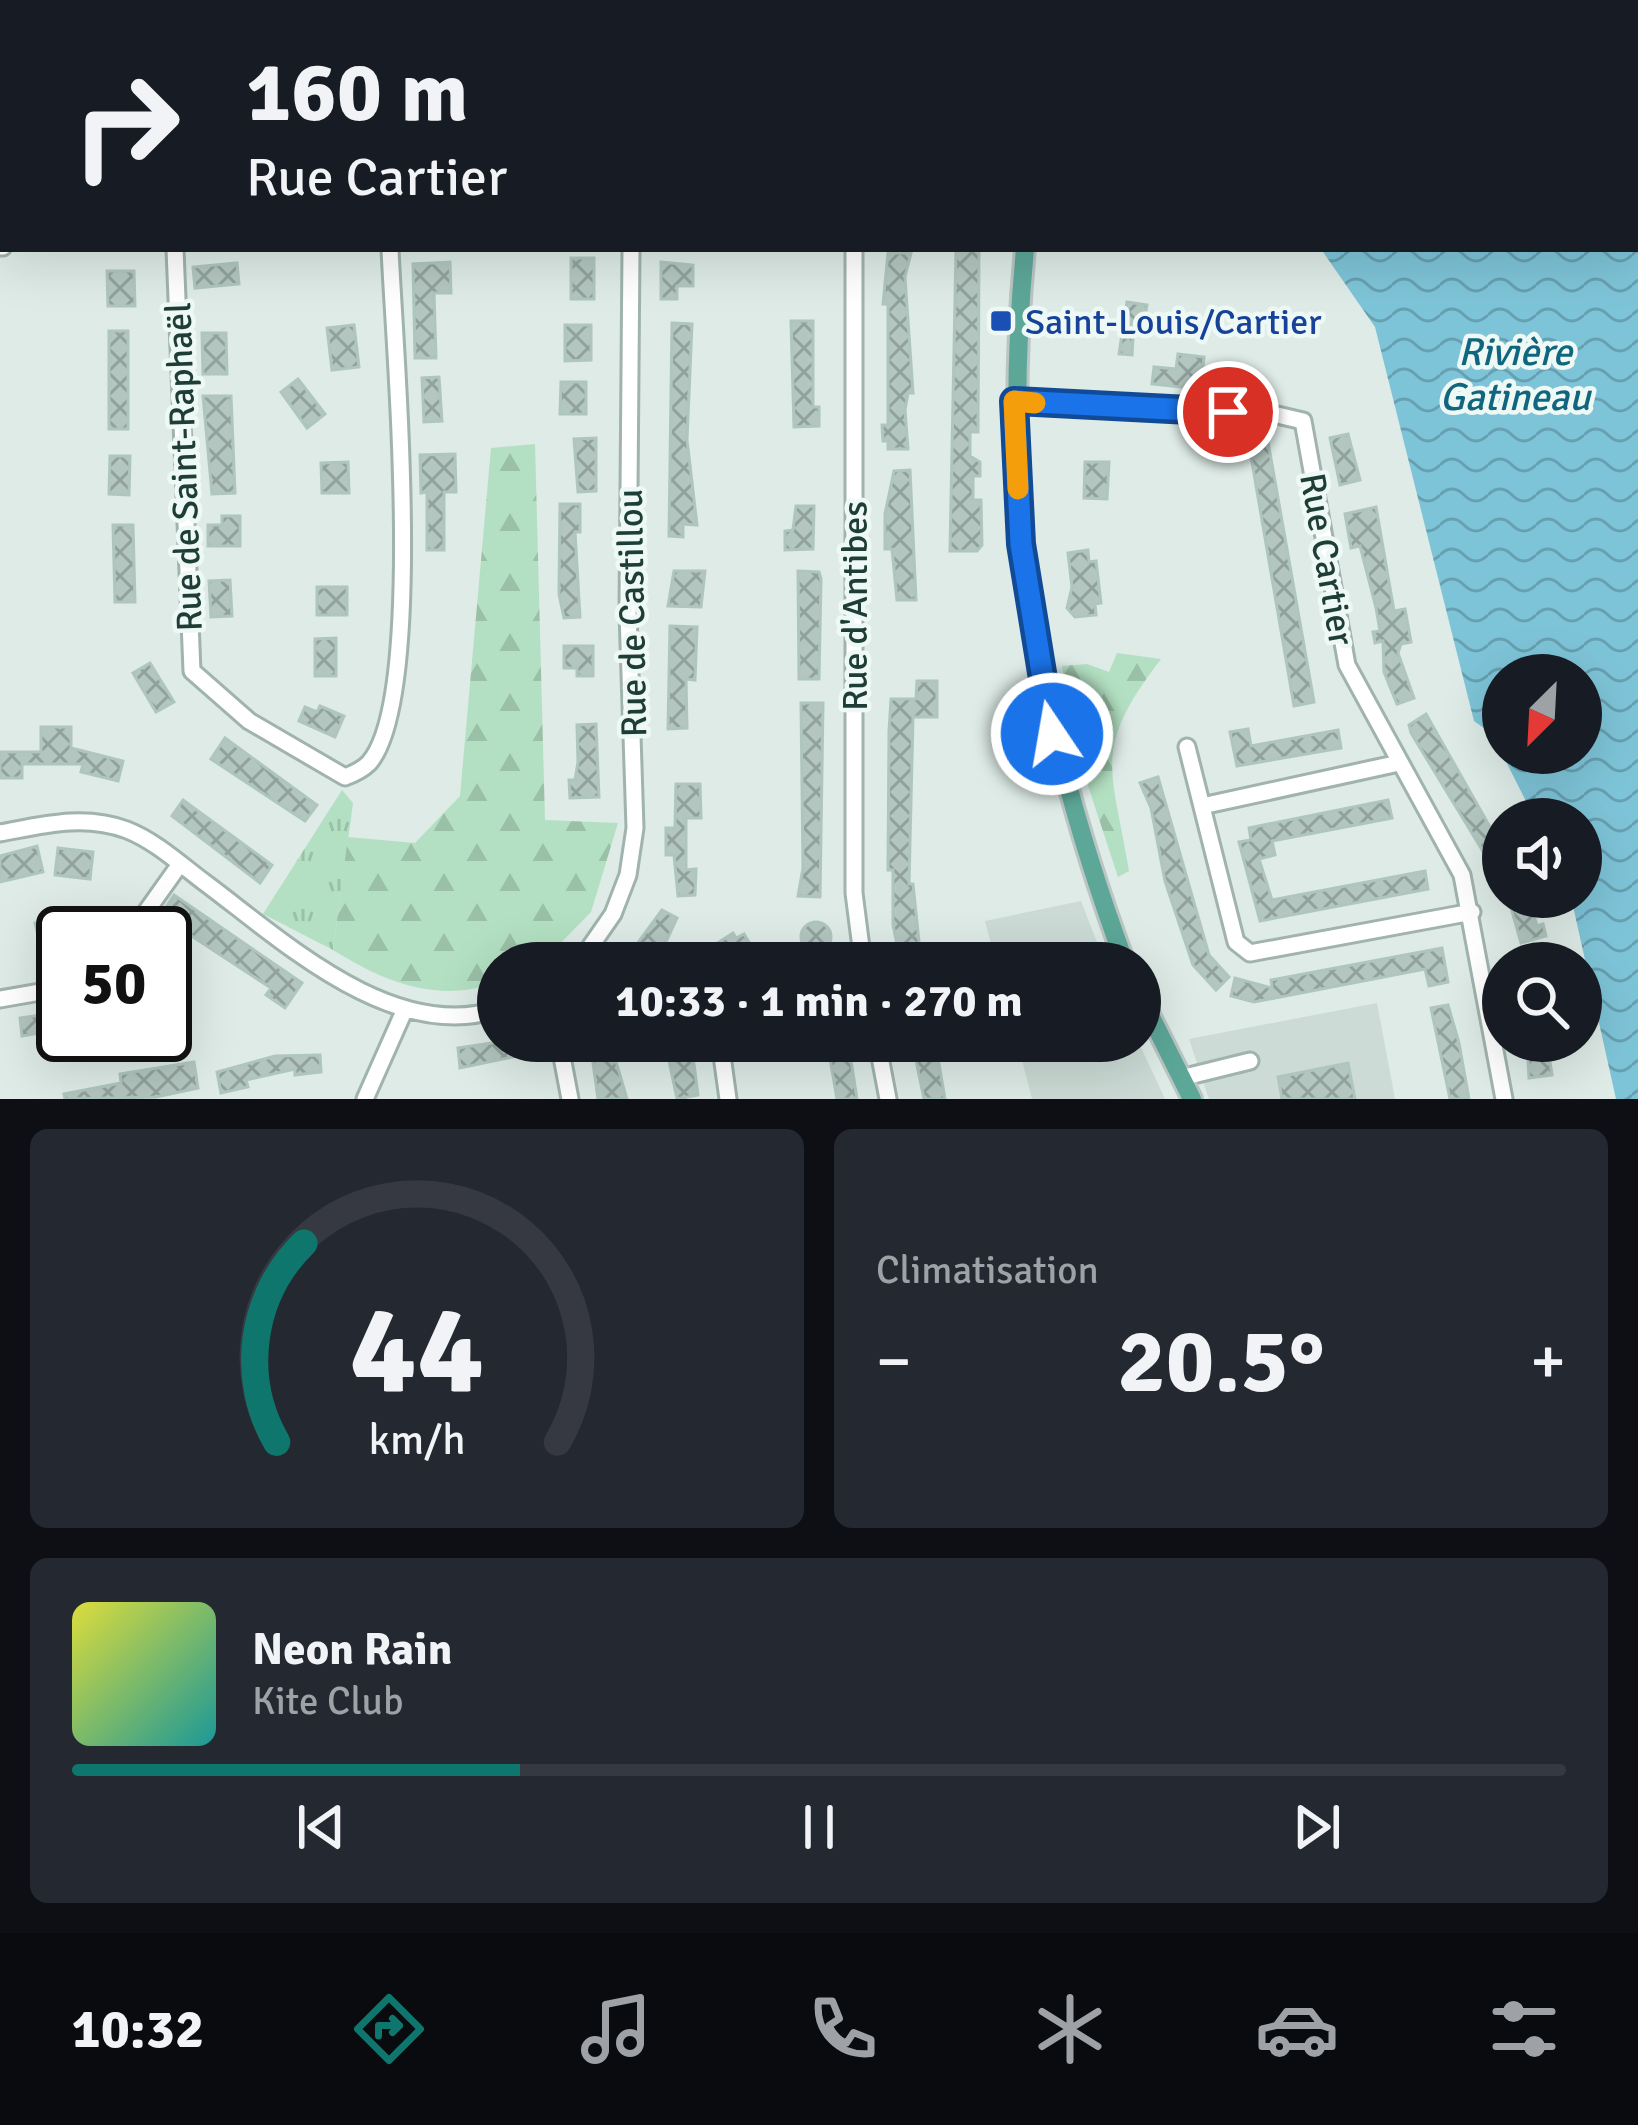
<!DOCTYPE html>
<html lang="fr">
<head>
<meta charset="utf-8">
<style>
  :root { --surface:#171b24; --page:#242831; --text:#f1f3f6; --muted:#9ea1a6; --line:#363941; --accent:#0f766e }
  body { margin:0; font-family:Signika,sans-serif; background:var(--page); color:var(--text); height:100vh; display:flex; flex-direction:column; font-size:45px; white-space:nowrap }
  * { box-sizing:border-box; margin:0 }
  p { font-size:39px; color:var(--muted) }
  .icon { flex:none; width:66px; height:66px; fill:none; stroke:currentColor; stroke-width:2; stroke-linecap:round; stroke-linejoin:round }
  .map { position:relative; height:1099px; overflow:hidden }
  .panel { display:flex; flex-direction:column; gap:30px; padding:30px; background:#0d0f14; flex:1 }
  .panel>* { flex:none }
  .top-card { position:absolute; left:0px; top:0px; width:1638px; height:252px; box-shadow:0 12px 48px #0002; background:#171b24; color:var(--text); overflow:hidden }
  .needle { width:78px; rotate:204deg }
  .controls { position:absolute; left:1482px; top:654px; display:grid; gap:24px }
  .controls a { display:grid; place-items:center; width:120px; height:120px; border-radius:50%; background:var(--surface); box-shadow:0 12px 48px #0002; font-size:60px }
  .speed { position:absolute; left:36px; top:906px; display:flex; gap:24px; font-size:60px; font-weight:700; text-align:center }
  .speed>* { display:grid; place-content:center; width:156px; height:156px; border-radius:50%; background:var(--surface); box-shadow:0 12px 48px #0002; line-height:1 }
  .speed .limit { border:6px solid #111; border-radius:18px; background:#fff; color:#111 }
  .pin { position:absolute; display:grid; place-items:center; width:102px; height:102px; color:#fff; margin:-51px; border:6px solid #fff; border-radius:50%; box-shadow:0 3px 12px #0007 }
  .me { position:absolute; width:132px; margin:-66px; rotate:348deg; stroke-linejoin:round; filter:drop-shadow(0 0 9px #0008) }
  .turn { display:flex; align-items:center; gap:42px; height:252px; padding:0 48px; font-size:54px }
  .turn .icon { width:156px; height:156px; stroke-width:2.5 }
  .turn b { display:block; font-size:84px; line-height:102px }
  .big { font-size:90px; font-weight:700; line-height:1.1 }
  .panel .widget { flex:1; display:flex; flex-direction:column; justify-content:center; gap:18px; min-width:0; padding:0 42px; border-radius:18px; background:var(--page) }
  .panel .dial { align-items:center; gap:0 }
  .dial svg { height:312px; overflow:visible; fill:none; stroke:var(--line); stroke-width:7; stroke-linecap:round; text-anchor:middle }
  .dial text { fill:var(--text); stroke:none }
  .song { display:flex; align-items:center; gap:36px }
  .cover { width:144px; height:144px; border-radius:18px; background:linear-gradient(135deg,hsl(60 70% 55%),hsl(180 70% 35%)) }
  .played { height:12px; border-radius:6px; background:linear-gradient(90deg,var(--accent) 30%,var(--line) 30%) }
  .keys { display:flex; justify-content:space-around; direction:ltr }
  .heat { display:flex; justify-content:space-between; align-items:center; font-size:66px; direction:ltr }
  .panel .tiles { flex:1; display:grid; gap:30px; grid-template-columns:1fr 1fr }
  .widget:last-child { grid-column:span 2 }
  .trip { position:absolute; left:477px; top:942px; width:684px; height:120px; border-radius:60px; background:var(--surface); box-shadow:0 12px 48px #0002; font-weight:700; line-height:120px; text-align:center }
  .dock { display:flex; height:192px; justify-content:space-around; align-items:center; background:#090b0e; color:var(--muted) }
  .dock .icon { width:84px; height:84px }
  .dock .selected { color:var(--accent) }
  .dock b { font-size:54px; color:var(--text) }
  .map>svg:first-child { display:block }
  .built { fill:#ccdbd5 }
  .grass { fill:url(#grass-tufts) }
  .forest { fill:url(#forest-firs) }
  .water { fill:url(#water-waves); fill-rule:evenodd }
  .building { fill:url(#building-cross-hatch); stroke:#afc6be; stroke-width:3 }
  .lines { fill:none; stroke-linecap:round; stroke-linejoin:round }
  .minor-casing { stroke:#a0b3ae; stroke-width:21 }
  .major-casing { stroke:#bbc5c3; stroke-width:24 }
  .minor { stroke:#fff; stroke-width:15 }
  .major { stroke:#5ca798; stroke-width:18 }
  .route-casing { stroke:#114b97; stroke-width:30 }
  .route { stroke:#1a73e8; stroke-width:21 }
  .slow { stroke:#f59e0b; stroke-width:21 }
  .transit-dot { fill:#1a4fb4; stroke:#eef8f4; stroke-width:4.5 }
  .labels { text-anchor:middle; stroke-width:9; stroke-linejoin:round; paint-order:stroke }
  .transit-label { font-size:36px; fill:#164399; stroke:#eef8f4; text-anchor:start }
  .street-label { font-size:36px; fill:#1d3d36; stroke:#eef8f4 }
  .water-label { font-size:39px; font-style:italic; fill:#11667f; stroke:#eef8f4 }
</style>
</head>
<body>
<div class="map">
<svg width="1638" height="1099" viewBox="0 0 1638 1099">
  <defs>
    <pattern id="grass-tufts" width="24" height="20" patternUnits="userSpaceOnUse" patternTransform="scale(3)"><rect width="24" height="20" fill="#b3e0c2"/><path d="M3 7l-1-3M5 7V3M7 7l1-3M15 17l-1-3M17 17v-4M19 17l1-3" fill="none" stroke="#9ac1a7"/></pattern>
    <pattern id="forest-firs" width="22" height="20" patternUnits="userSpaceOnUse" patternTransform="scale(3)"><rect width="22" height="20" fill="#b3e0c2"/><path d="M5 1l3.5 6h-7zM16 11l3.5 6h-7z" fill="#9ac1a7"/></pattern>
    <pattern id="water-waves" width="16" height="10" patternUnits="userSpaceOnUse" patternTransform="scale(3)"><rect width="16" height="10" fill="#7ec4d8"/><path d="M0 5q4-4 8 0t8 0" fill="none" stroke="#67a0b0"/></pattern>
    <pattern id="building-cross-hatch" width="8" height="8" patternUnits="userSpaceOnUse" patternTransform="scale(3)"><rect width="8" height="8" fill="#b3c6bf"/><path d="M0 0l8 8M0 8l8-8" fill="none" stroke="#91a29c"/></pattern>
  </defs>
  <rect width="100%" height="100%" fill="#deebe6"/>
  <path class="built" d="M1081 901 1105 963H996L985 921Z
    M1377 1003 1395 1099H1209L1189 1039Z
    M1017 1041H1138L1165 1099H1032Z"/>
  <path class="grass" d="M342 790 353 803 333 950 263 914Z"/>
  <path class="forest" d="M535 444 545 820 618 823 591 912 541 963H498V982C438 1004 384 982 333 950L348 837 415 843 460 796 491 448Z
    M1117 653 1161 659C1091 750 1112 767 1129 871L1118 877 1077 752 1062 666 1087 664 1109 672Z"/>
  <path class="water" d="M1196 0H1638V1099H1616L1571 897H1581V819H1535L1492 734 1474 721 1375 327 1321 249H1635V3ZM1503 675H1581V753H1503Z"/>
  <path class="building" d="M956 249H979L978 432H970V456L980 462V476H973V500H981L982 545 977 551H950Z
    M888 253H911L905 277 913 393H908L905 410 908 449H888V441H883L882 425H888V304H883Z
    M571 258H594V299H571Z
    M450 262 451 293H434L436 358H415L413 264Z
    M661 262 693 265V286H677V299H661Z
    M237 263 239 284 195 288 193 267Z
    M107 271H134L135 306H108Z
    M1127 302 1147 305 1144 322 1134 321 1132 355 1119 354Z
    M791 321H813V407H819V426L794 427Z
    M672 323 692 324 687 440 697 525 683 524V537L669 536Z
    M354 325 359 367 332 370 327 328Z
    M565 325H591V360L565 361Z
    M109 331H128V429H109Z
    M202 333H226L227 374H203Z
    M1178 354 1204 357 1201 389 1152 384 1154 367 1176 369Z
    M439 377 442 421 424 422 422 378Z
    M298 379 325 414 307 428 281 392Z
    M561 382H586V414H560Z
    M203 396H231L235 493 212 494Z
    M1348 434 1360 480 1340 485 1330 438Z
    M1267 436 1314 702 1294 706 1248 439Z
    M596 438V491L578 492 574 439Z
    M455 454 456 492H444V550H427V492L421 493 420 455Z
    M110 456H130L129 495 109 494Z
    M348 462 349 493H322L321 463Z
    M1085 462H1109L1107 499 1084 498Z
    M910 470 916 600H897L892 549H885V514L894 471Z
    M560 504H580V532H575L580 617 564 618 559 594Z
    M796 506H814L813 549 785 550V531L793 530Z
    M1376 507 1394 611 1405 609 1411 642 1401 644 1398 653 1414 698 1397 704 1384 672 1383 641 1375 643 1373 632 1380 631 1376 608 1360 546 1351 548 1345 514Z
    M222 516H240V546H208V525H222Z
    M113 525H133L135 602H115Z
    M1088 550 1089 562 1096 561 1101 603 1095 604 1096 615 1075 617 1067 608 1072 587 1068 553Z
    M674 571H705L701 607 668 606Z
    M798 571 819 572 821 579 819 679H799Z
    M230 580 232 616 211 617 209 581Z
    M317 587H347V615H317Z
    M670 626 697 627 695 680 686 679 687 728 668 729Z
    M336 638V676H315V639Z
    M564 646H593V676H577V668H564Z
    M150 663 174 702 156 712 133 673Z
    M917 681H937V717H913L909 884H913L921 961 901 963 893 925V870H888L889 731 891 699H916Z
    M801 703H823L820 897 798 896 803 868Z
    M320 706 344 716 335 737 299 721 305 707 317 712Z
    M1426 714 1503 850V900L1484 853 1411 733 1409 725Z
    M596 724 599 797 570 798 569 780H575L578 762 577 725Z
    M41 727H71V748L123 761 118 781 81 772 83 764H22V778H0V752H41Z
    M1248 729 1251 746 1338 730 1341 748 1237 766 1230 732Z
    M225 738 317 805 305 821 211 759Z
    M1158 777 1209 955 1229 977 1216 990 1193 965 1165 881 1151 808 1140 783Z
    M676 784H700L701 818H686V870L696 869 695 895 678 896 674 855H666V828H675Z
    M183 800 272 865 260 883 172 816Z
    M1388 800 1392 818 1272 841 1275 855 1259 859 1272 900 1425 871 1428 889 1260 921 1239 842 1251 840 1249 828Z
    M37 846 43 872 0 882V856Z
    M58 848 93 852 90 879 55 875Z
    M174 895 302 983 285 1008 266 995 271 988 184 931 165 958V928L156 922Z
    M1508 897H1529L1537 926 1543 924 1546 936 1521 943Z
    M662 910 677 918 666 942 649 963H623Z
    M59 917 63 952 43 956 35 923Z
    M801 937a15 15 0 1 1 30 0a15 15 0 1 1-30 0Z
    M733 933 736 938 744 934 752 947 734 958 737 963H704L718 954 713 946Z
    M1076 948 1081 956 1075 963H1004L1003 956Z
    M1442 948 1448 982 1429 986 1425 969 1254 1002 1231 996 1235 978 1272 988 1271 980Z
    M1448 1005 1459 1043 1469 1099H1450L1431 1008Z
    M63 1012V1029L22 1036 20 1018Z
    M505 1041H529L532 1053 460 1068 458 1048Z
    M590 1041H610L627 1099H598Z
    M665 1041H691L698 1095 677 1099Z
    M827 1041H848L857 1099H837Z
    M912 1041H935L945 1099H924Z
    M1527 1041H1547L1552 1075 1529 1078Z
    M320 1055 321 1072 295 1075V1069L246 1080 248 1087 221 1093 217 1072 275 1056Z
    M194 1062 198 1088 156 1097 65 1099 64 1094 121 1083 120 1074Z
    M1348 1063 1355 1099H1282L1278 1077Z"/>
  <g class="lines">
    <defs>
      <path id="minor" d="M863 0 867 3
        M566 3 590 0
        M0 30H3
        M0 247H3
        M175 249 192 671 249 721 345 777C353 774 363 769 369 763 426 698 394 345 390 249
        M854 249V893L863 963
        M1014 401 1273 414 1303 421 1347 665 1462 875 1504 1099
        M1187 747 1236 942 1250 953 1472 912
        M1202 806 1399 763
        M0 833C43 825 84 814 127 830 155 841 180 864 204 882 282 940 393 1044 498 1009
        M131 933 180 864
        M579 963 613 914 628 875 635 828 628 612 631 249
        M0 999 63 988
        M559 1041 570 1099
        M720 1041 728 1099
        M877 1041 888 1099
        M1181 1078 1250 1061
        M365 1099 405 1009"/>
      <path id="major" d="M1042 3V0
        M1025 249C1000 508 1035 720 1125 963
        M1140 995 1192 1099"/>
    </defs>
    <use href="#minor" class="minor-casing"/>
    <use href="#major" class="major-casing"/>
    <use href="#minor" class="minor"/>
    <use href="#major" class="major"/>
  </g>
  <g class="lines">
    <defs>
      <path id="route" d="M1052 734 1021 544 1014 401 1228 412"/>
    </defs>
    <use href="#route" class="route-casing"/>
    <use href="#route" class="route"/>
    <path class="slow" d="M1018 489 1014 401 1035 403"/>
  </g>
  <rect class="transit-dot" x="989" y="309" width="24" height="24" rx="6"/>
  <g class="labels">
    <g class="transit-label">
      <text x="1025" y="334">Saint-Louis/Cartier</text>
    </g>
    <g class="street-label">
      <text transform="translate(183 467) rotate(-92)" y="13">Rue de Saint-Raphaël</text>
      <text transform="translate(1328 559) rotate(80)" y="13">Rue Cartier</text>
      <text transform="translate(854 606) rotate(-90)" y="13">Rue d'Antibes</text>
      <text transform="translate(631 613) rotate(-91)" y="13">Rue de Castillou</text>
    </g>
    <g class="water-label">
      <text x="1515" y="365">Rivière<tspan x="1515" dy="45">Gatineau</tspan></text>
    </g>
  </g>
</svg>
<div class="controls">
<a><svg class="needle" viewBox="-14 -14 28 28"><path d="M0-13l5 13h-10z" fill="#e53935"/><path d="M0 13l5-13h-10z" fill="#9ea1a6"/></svg></a>
<a><svg class="icon" aria-label="sound" viewBox="0 0 24 24"><path d="M4 9h4l5-4v14l-5-4H4zM17 9q2 3 0 6"/></svg></a>
<a><svg class="icon" aria-label="search" viewBox="0 0 24 24"><circle cx="10" cy="10" r="6"/><path d="M15 15l6 6"/></svg></a>
</div>
<div class="speed"><div class="limit">50</div></div>
<div class="pin" style="left:1228px;top:412px;background:#d93025"><svg class="icon" aria-label="arrive" viewBox="0 0 24 24"><path d="M6 21V4h12l-3 4 3 4H6"/></svg></div>
<svg class="me" style="left:1052px;top:734px" viewBox="-20 -20 40 40"><circle r="17" fill="#1a73e8" stroke="#fff" stroke-width="3"/><path d="M0-11L8 9 0 5-8 9z" fill="#fff"/></svg>
<div class="trip">10:33 · 1 min · 270 m</div>
<div class="top-card">
<div class="turn"><svg class="icon" aria-label="right" viewBox="0 0 24 24"><path d="M7 20v-9h11M14 6l5 5-5 5"/></svg><div><b>160 m</b>Rue Cartier</div></div>
</div>
</div>
<section class="panel">
<div class="tiles">
<div class="widget dial"><svg viewBox="0 0 100 80">
<path d="M14 69A42 42 0 1 1 86 69"/>
<path d="M14 69A42 42 0 0 1 21 18" stroke="#0f766e"/>
<text x="50" y="56" font-size="32" font-weight="700">44</text>
<text x="50" y="72" font-size="11">km/h</text>
</svg></div>
<div class="widget"><p>Climatisation</p>
<div class="heat"><a>−</a><b class="big">20.5°</b><a>+</a></div>
</div>
<div class="widget">
<div class="song"><i class="cover"></i><div><b>Neon Rain</b><p>Kite Club</p></div></div>
<div class="played"></div>
<div class="keys"><svg class="icon" aria-label="previous" viewBox="0 0 24 24"><path d="M18 5L8 12l10 7zM5 5v14"/></svg><svg class="icon" aria-label="pause" viewBox="0 0 24 24"><path d="M8 5v14M16 5v14"/></svg><svg class="icon" aria-label="next" viewBox="0 0 24 24"><path d="M6 5l10 7-10 7zM19 5v14"/></svg></div>
</div>
</div>
</section>
<nav class="dock">
<b>10:32</b>
<svg class="icon selected" aria-label="directions" viewBox="0 0 24 24"><path d="M12 3l9 9-9 9-9-9zM9 14v-3h6M13 9l2 2-2 2"/></svg>
<svg class="icon" aria-label="music" viewBox="0 0 24 24"><path d="M9 18V5l10-2v13"/><circle cx="6" cy="18" r="3"/><circle cx="16" cy="16" r="3"/></svg>
<svg class="icon" aria-label="phone" viewBox="0 0 24 24"><path d="M5 4h4l2 5-3 2q2 4 5 5l2-3 5 2v4C11 20 4 13 5 4z"/></svg>
<svg class="icon" aria-label="climate" viewBox="0 0 24 24"><path d="M12 3v18M4 7l16 10M4 17L20 7"/></svg>
<svg class="icon" aria-label="car" viewBox="0 0 24 24"><path d="M5 17H2v-5l4-1 3-4h7l3 4 3 1v5h-3M9 17h6M6 11h13"/><circle cx="7" cy="17" r="2"/><circle cx="17" cy="17" r="2"/></svg>
<svg class="icon" aria-label="filters" viewBox="0 0 24 24"><path d="M4 7h16M4 17h16"/><circle cx="9" cy="7" r="2"/><circle cx="15" cy="17" r="2"/></svg>
</nav>
</body>
</html>
